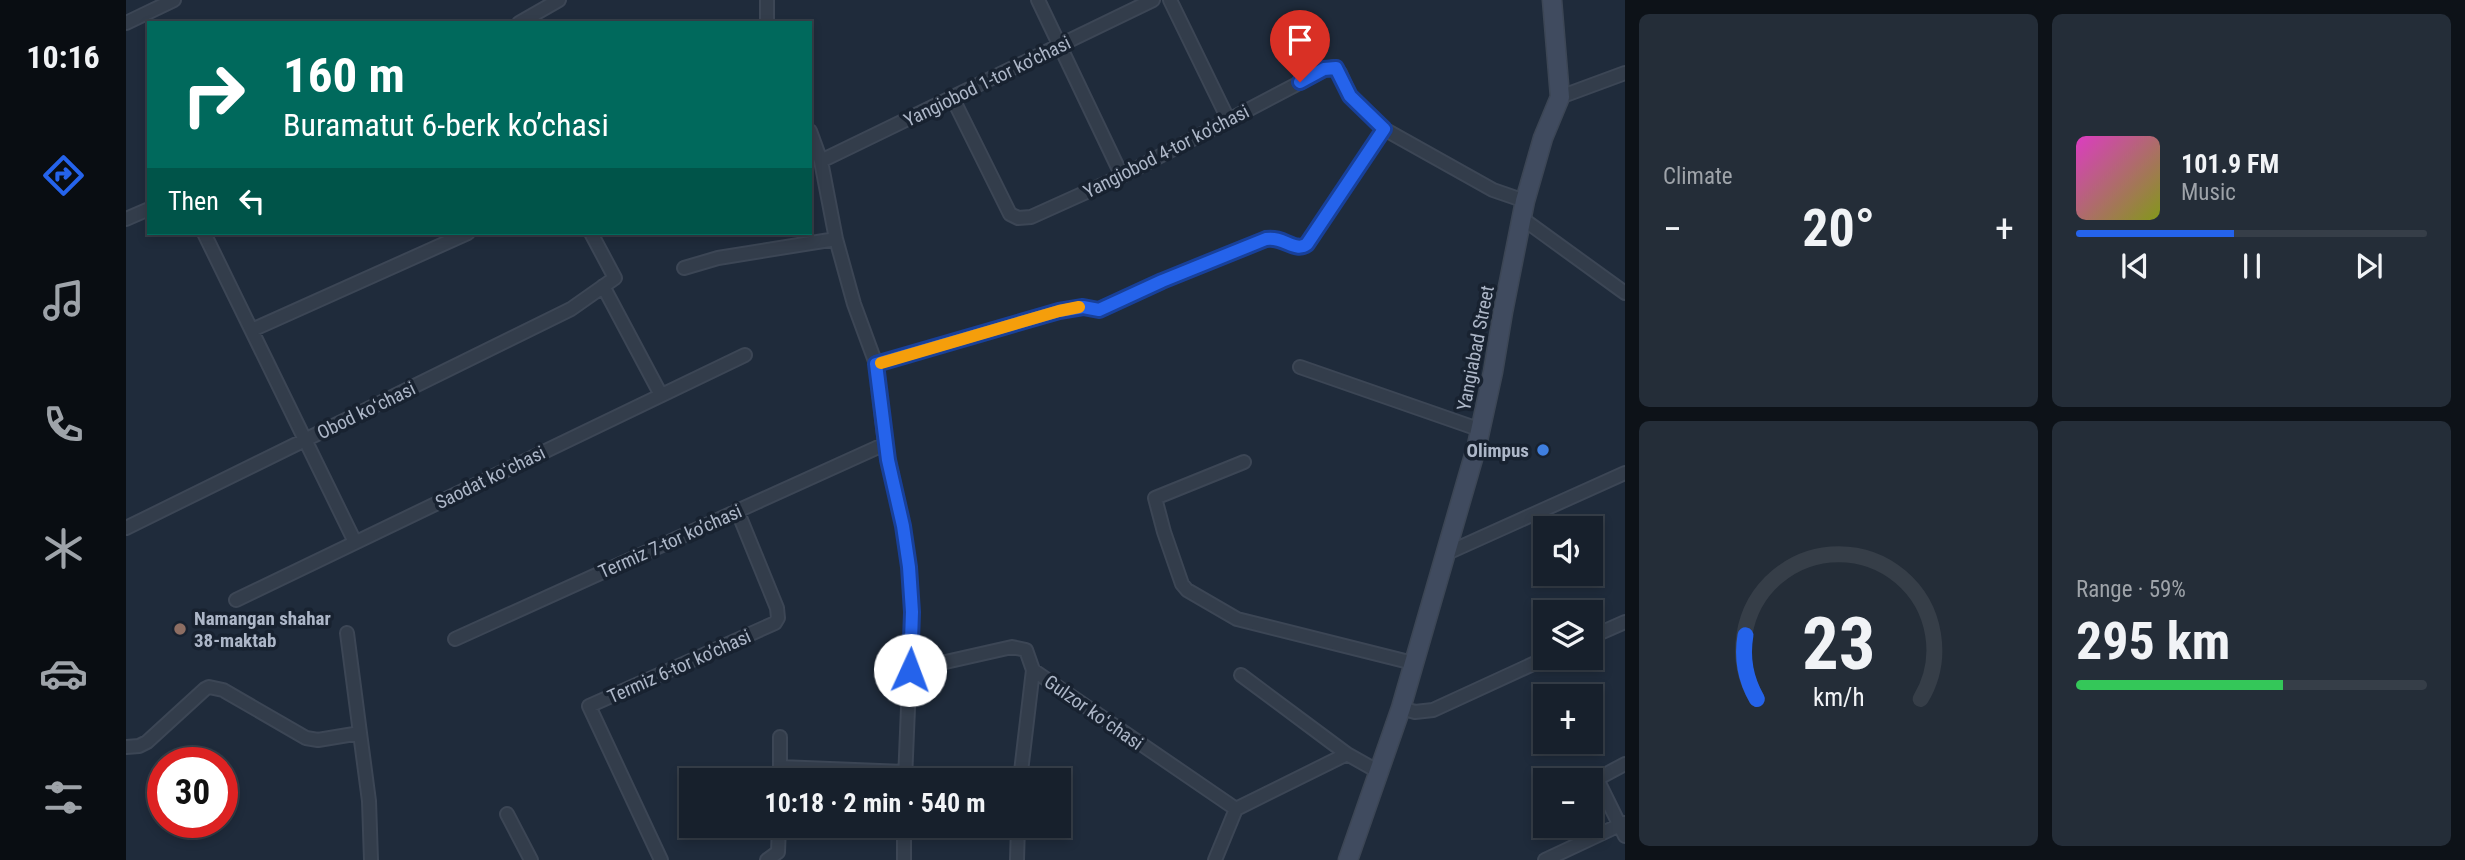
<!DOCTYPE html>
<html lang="en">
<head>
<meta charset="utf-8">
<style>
  :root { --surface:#17202c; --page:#242d38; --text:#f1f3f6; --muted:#9ea3a9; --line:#363e48; --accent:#2563eb }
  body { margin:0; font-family:"Roboto Condensed",sans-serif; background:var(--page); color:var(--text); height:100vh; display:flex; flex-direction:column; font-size:26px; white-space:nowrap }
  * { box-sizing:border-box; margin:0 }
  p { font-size:23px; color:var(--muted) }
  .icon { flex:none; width:38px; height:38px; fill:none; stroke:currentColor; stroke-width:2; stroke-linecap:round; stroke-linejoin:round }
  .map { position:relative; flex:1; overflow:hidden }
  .sheet { display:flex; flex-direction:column; gap:14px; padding:14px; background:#0d1218; width:840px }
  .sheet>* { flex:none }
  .guide { position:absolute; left:21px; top:21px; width:665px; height:214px; border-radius:0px; box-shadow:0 4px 10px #0003,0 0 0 2px var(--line); background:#00695c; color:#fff; overflow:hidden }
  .tools { position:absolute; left:1407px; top:516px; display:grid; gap:14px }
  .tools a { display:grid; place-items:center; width:70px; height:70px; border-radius:0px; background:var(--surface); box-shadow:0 4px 10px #0003,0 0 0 2px var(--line); font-size:35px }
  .speed { position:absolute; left:21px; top:747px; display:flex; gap:14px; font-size:35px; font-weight:700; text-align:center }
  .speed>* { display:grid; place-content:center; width:91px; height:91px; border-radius:50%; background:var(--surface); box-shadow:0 4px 10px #0003,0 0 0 2px var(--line); line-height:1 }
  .speed .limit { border:10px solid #d22; background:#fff; color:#111 }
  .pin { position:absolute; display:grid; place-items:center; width:60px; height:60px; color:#fff; margin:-72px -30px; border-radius:50% 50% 50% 0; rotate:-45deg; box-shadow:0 0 7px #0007 }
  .pin .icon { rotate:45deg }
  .me { position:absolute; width:77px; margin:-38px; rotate:2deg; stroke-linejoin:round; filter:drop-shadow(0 0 5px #0008) }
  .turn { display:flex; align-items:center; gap:24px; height:147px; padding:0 21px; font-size:32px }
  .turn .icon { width:91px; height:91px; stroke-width:2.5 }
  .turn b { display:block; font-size:49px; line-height:60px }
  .then { display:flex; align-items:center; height:66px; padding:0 21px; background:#0003; gap:14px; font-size:26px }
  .big { font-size:52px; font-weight:700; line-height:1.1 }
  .sheet .tile { flex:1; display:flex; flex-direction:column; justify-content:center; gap:10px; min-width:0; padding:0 24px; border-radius:10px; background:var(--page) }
  .sheet .dial { align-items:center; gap:0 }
  .dial svg { height:182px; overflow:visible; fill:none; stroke:var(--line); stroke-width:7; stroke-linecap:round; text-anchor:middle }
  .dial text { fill:var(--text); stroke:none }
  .song { display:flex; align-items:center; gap:21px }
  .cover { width:84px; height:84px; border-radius:10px; background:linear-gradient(135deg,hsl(310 70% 55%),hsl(70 70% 35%)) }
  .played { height:7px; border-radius:4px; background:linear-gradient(90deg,var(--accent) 45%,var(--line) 45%) }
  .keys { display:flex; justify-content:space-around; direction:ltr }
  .heat { display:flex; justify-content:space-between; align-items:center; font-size:38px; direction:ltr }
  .charge { height:10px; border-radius:5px; background:linear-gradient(90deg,#34c759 59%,var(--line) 0) }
  .sheet .tiles { flex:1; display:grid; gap:14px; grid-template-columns:repeat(2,1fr) }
  .trip { position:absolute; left:553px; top:768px; width:392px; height:70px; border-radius:0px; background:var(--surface); box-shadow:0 4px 10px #0003,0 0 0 2px var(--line); font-weight:700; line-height:70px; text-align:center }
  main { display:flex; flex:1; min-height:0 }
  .dock { display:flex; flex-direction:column; width:126px; justify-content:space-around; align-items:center; background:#090d12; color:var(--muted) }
  .dock .icon { width:49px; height:49px }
  .dock .on { color:var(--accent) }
  .dock b { font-size:32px; color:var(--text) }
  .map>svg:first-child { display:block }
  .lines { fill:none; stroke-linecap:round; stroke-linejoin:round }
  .street-casing { stroke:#3c4655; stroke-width:16 }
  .secondary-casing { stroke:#3c4655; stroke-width:21 }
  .street { stroke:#333d4b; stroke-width:12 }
  .secondary { stroke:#404b5f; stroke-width:18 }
  .route-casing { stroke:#184099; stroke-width:18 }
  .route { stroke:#2563eb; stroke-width:12 }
  .slow { stroke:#f59e0b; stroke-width:12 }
  .shop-dot { fill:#3f7fe0; stroke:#182230; stroke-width:2.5 }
  .education-dot { fill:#8d6e63; stroke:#182230; stroke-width:2.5 }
  .labels { text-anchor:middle; stroke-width:7; stroke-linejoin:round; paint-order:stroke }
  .street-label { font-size:19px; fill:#adb7c8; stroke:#182230 }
  .poi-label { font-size:19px; font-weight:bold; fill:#adb7c8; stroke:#182230; text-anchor:end }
</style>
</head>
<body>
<main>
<nav class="dock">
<b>10:16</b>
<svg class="icon on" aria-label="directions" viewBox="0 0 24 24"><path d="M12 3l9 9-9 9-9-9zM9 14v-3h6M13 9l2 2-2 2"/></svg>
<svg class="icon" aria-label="music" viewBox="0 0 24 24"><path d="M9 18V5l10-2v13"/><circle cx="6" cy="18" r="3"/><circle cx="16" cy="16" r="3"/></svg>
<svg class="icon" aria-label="phone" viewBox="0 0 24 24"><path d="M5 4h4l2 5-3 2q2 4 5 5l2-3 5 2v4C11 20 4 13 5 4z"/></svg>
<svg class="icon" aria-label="climate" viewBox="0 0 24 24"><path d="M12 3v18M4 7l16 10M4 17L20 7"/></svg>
<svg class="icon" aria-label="car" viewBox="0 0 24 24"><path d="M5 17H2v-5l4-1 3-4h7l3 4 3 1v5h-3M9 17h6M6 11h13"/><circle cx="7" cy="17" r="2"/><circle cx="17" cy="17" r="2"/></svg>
<svg class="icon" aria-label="filters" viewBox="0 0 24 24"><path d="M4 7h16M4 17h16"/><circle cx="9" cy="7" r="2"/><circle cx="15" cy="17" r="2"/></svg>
</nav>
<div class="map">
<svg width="1499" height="860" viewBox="0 0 1499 860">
  <rect width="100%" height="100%" fill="#1f2b3b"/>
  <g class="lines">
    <defs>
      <path id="street" d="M641 0V23
        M912 0 996 176
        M1044 0 1102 119
        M0 23 48 0
        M393 23 433 0
        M826 97 884 214 892 218 905 217 996 176 1198 70 1208 67 1214 73 1224 96 1258 129 1367 190 1399 201
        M1434 97 1499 73
        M684 131 695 161 710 239 728 304 750 364 759 444 777 525 783 567 786 612 779 780
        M695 161 1027 0
        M0 219 23 209
        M1397 219 1499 293
        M78 233 229 542
        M558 268 592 258 710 239
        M477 286 535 395
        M126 330 342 233
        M750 364 933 311 957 307 973 310 1036 281 1140 239C1158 236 1169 253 1181 244L1258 129
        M1174 367 1355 430
        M1118 462 1029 498 1038 532 1056 584 1061 590 1111 619 1287 663
        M0 528 445 309 489 278 465 233
        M1319 554 1499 473
        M110 600 619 355
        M221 633 234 733
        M1465 637 1499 622
        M329 639 759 444
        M784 670 886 647 900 650 907 670 1110 809 1221 754
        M1115 675 1221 754 1253 772
        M1275 708 1289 712 1307 710 1420 658
        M654 737V767
        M0 747 13 746 21 742 79 689 83 687 97 690 180 738 192 740 234 733 243 801 245 860
        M1499 764 1471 779 1499 836
        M654 780V767L779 772
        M894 780 907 670
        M381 814 405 860
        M778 826V860
        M535 860 463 706 649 623 652 618 651 608 611 510
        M641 860 652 852 653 826
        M891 860 892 826
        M1089 860 1110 809
        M1419 860 1498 823"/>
      <path id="secondary" d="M1222 860 1275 708 1351 445 1367 372 1377 312 1399 201 1417 138 1434 97 1426 0"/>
    </defs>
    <use href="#street" class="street-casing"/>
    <use href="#secondary" class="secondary-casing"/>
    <use href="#street" class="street"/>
    <use href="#secondary" class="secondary"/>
  </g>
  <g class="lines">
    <defs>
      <path id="route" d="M784 670 786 612 783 567 777 526 762 460 750 364 933 311 957 307 973 310 1036 281 1140 239C1158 236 1169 253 1181 244L1258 129 1224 96 1210 68 1198 69 1174 82"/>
    </defs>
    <use href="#route" class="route-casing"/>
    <use href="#route" class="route"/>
    <path class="slow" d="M755 363 933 311 953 307"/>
  </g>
  <circle class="shop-dot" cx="1417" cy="450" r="7"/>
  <circle class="education-dot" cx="54" cy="629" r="7"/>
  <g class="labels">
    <g class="street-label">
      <text transform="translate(861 81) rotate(-26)" y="7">Yangiobod 1-tor koʼchasi</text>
      <text transform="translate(1040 151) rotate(-27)" y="7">Yangiobod 4-tor koʼchasi</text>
      <text transform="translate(1349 348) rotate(-79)" y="7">Yangiabad Street</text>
      <text transform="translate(240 410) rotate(-26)" y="7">Obod koʻchasi</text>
      <text transform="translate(364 477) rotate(-26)" y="7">Saodat koʻchasi</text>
      <text transform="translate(544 541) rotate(-24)" y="7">Termiz 7-tor koʼchasi</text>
      <text transform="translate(553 666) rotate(-24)" y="7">Termiz 6-tor koʼchasi</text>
      <text transform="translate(968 712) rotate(35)" y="7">Gulzor koʻchasi</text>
    </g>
    <g class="poi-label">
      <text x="1403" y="457">Olimpus</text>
      <text x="68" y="625" text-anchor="start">Namangan shahar<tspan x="68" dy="22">38-maktab</tspan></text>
    </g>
  </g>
</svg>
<div class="tools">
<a><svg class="icon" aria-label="sound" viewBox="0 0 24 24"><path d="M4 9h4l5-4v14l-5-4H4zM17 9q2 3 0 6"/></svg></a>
<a><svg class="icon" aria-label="layers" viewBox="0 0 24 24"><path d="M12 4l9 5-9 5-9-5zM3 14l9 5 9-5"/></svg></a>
<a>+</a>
<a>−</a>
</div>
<div class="speed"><div class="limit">30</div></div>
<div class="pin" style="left:1174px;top:82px;background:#d93025"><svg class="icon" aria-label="arrive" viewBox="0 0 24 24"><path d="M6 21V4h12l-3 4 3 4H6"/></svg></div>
<svg class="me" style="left:784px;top:670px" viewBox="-20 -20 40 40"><circle r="19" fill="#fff"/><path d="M0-13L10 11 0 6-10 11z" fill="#2563eb"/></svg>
<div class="trip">10:18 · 2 min · 540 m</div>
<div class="guide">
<div class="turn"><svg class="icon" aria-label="right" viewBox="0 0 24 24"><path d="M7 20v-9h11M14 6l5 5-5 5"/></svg><div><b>160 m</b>Buramatut 6-berk koʼchasi</div></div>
<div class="then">Then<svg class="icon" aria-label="left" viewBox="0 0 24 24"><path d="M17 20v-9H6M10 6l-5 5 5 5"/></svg></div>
</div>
</div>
<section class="sheet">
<div class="tiles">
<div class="tile"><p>Climate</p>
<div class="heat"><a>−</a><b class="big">20°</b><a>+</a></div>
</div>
<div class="tile">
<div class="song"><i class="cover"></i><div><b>101.9 FM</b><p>Music</p></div></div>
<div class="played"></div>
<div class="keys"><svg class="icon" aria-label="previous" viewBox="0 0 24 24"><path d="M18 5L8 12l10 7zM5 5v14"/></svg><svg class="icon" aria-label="pause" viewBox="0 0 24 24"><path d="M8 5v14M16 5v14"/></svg><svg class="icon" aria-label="next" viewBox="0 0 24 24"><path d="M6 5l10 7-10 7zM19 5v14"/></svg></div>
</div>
<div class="tile dial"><svg viewBox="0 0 100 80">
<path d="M14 69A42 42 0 1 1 86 69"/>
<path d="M14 69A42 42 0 0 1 9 41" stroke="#2563eb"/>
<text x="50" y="56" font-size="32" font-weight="700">23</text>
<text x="50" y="72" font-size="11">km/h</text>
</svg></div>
<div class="tile"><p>Range · 59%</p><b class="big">295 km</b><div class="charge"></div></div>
</div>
</section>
</main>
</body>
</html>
